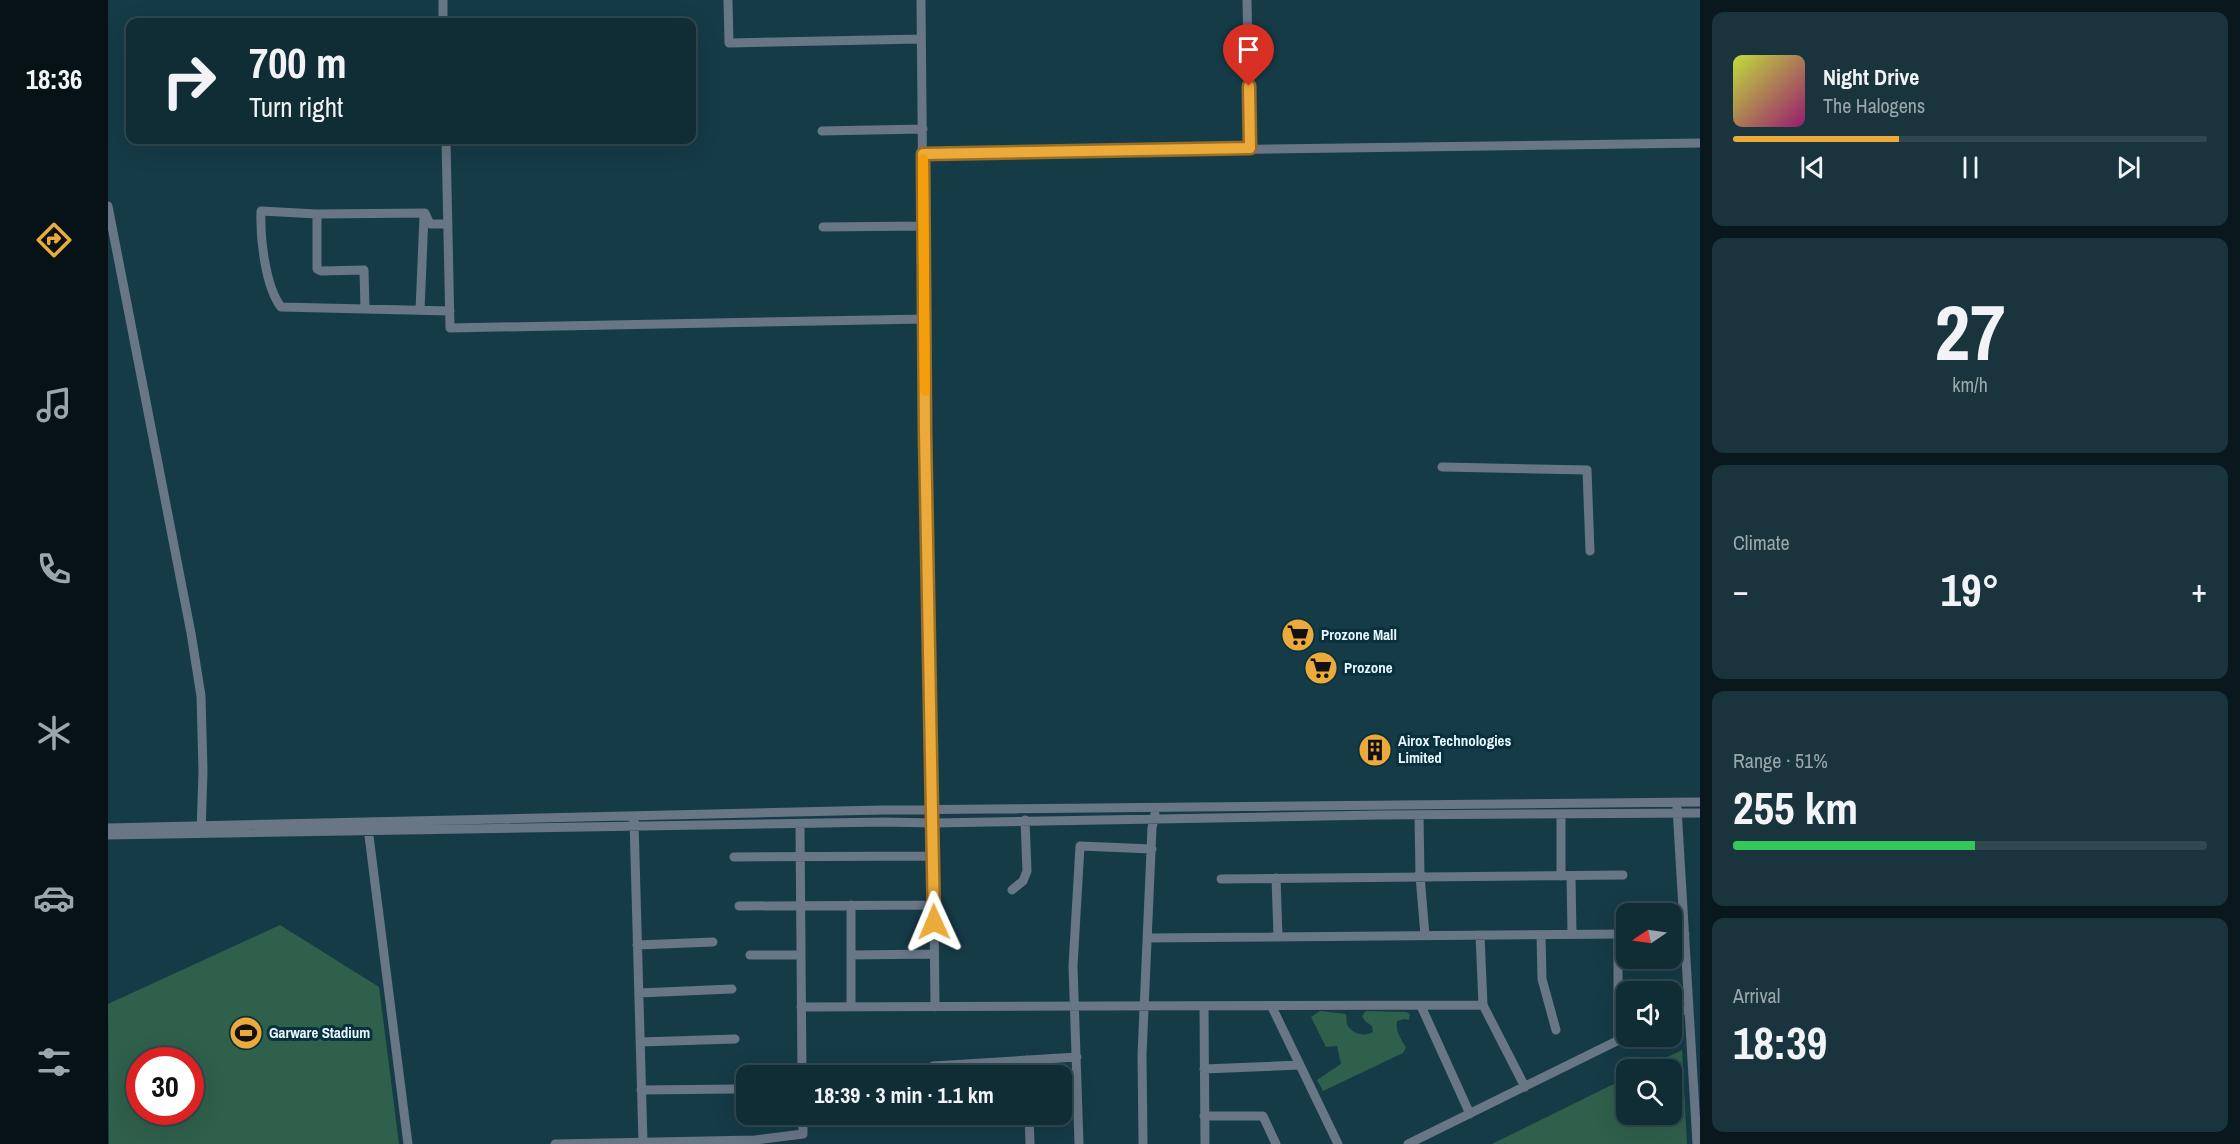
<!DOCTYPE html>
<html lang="en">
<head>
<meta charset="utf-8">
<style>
  :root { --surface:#102c35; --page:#19343d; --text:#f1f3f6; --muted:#9ca7ad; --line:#304850; --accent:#ebaa39 }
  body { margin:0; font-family:"Archivo Narrow",sans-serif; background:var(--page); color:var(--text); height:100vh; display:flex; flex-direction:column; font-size:22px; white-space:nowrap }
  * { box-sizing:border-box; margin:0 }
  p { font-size:20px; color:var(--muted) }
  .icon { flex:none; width:33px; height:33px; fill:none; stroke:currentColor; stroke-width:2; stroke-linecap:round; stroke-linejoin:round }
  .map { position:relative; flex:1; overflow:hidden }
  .side { display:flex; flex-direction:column; gap:12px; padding:12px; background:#09181d; width:540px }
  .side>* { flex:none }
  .hud { position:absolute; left:18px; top:18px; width:570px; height:126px; border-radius:12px; box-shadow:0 6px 24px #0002,0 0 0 2px var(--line); background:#102c35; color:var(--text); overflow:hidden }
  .needle { width:39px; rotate:257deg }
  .fabs { position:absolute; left:1508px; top:903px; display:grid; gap:12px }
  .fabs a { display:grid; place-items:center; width:66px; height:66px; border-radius:12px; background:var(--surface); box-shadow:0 6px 24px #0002,0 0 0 2px var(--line); font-size:30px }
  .speed { position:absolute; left:18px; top:1047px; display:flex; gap:12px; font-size:30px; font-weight:700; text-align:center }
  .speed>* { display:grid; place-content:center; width:78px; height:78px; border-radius:50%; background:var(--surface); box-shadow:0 6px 24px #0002,0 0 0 2px var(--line); line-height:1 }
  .speed .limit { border:9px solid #d22; background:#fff; color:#111 }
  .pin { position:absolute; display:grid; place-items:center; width:51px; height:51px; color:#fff; margin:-62px -26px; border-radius:50% 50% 50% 0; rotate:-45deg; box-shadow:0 0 6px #0007 }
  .pin .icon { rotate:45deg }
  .me { position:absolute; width:66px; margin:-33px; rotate:359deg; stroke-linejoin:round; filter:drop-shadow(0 0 4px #0008) }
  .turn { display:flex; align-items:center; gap:21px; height:126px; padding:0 24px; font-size:27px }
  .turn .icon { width:78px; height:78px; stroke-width:2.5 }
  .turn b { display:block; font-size:42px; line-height:51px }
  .big { font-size:45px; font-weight:700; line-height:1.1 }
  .side .card { flex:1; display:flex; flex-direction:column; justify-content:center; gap:9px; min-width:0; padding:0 21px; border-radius:12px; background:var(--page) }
  .side .dial { align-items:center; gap:0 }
  .dial b { font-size:78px; line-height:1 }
  .song { display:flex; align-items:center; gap:18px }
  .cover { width:72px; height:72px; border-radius:9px; background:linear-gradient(135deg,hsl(70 70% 55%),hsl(320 70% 35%)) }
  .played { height:6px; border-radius:3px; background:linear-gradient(90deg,var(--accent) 35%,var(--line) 35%) }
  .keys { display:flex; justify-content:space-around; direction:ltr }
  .heat { display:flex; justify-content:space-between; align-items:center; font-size:33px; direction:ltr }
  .charge { height:9px; border-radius:4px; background:linear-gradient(90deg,#34c759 51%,var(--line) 0) }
  .trip { position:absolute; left:628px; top:1065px; width:336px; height:60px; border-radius:12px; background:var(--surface); box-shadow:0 6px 24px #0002,0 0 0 2px var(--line); font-weight:700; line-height:60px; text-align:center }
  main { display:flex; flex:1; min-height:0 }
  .tab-bar { display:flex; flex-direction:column; width:108px; justify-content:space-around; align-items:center; background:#061215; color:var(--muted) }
  .tab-bar .icon { width:42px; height:42px }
  .tab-bar .active { color:var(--accent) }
  .tab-bar b { font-size:27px; color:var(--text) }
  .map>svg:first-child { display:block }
  .green { fill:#2f604c; fill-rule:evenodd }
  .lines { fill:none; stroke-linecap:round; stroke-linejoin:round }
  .minor { stroke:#687686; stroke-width:9 }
  .route-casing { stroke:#996e25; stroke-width:15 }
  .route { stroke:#ebaa39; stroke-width:10 }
  .slow { stroke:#f59e0b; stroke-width:10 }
  .labels { text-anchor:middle; stroke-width:6; stroke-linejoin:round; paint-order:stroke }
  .poi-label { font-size:15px; font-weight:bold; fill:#e8f8fe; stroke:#09313d; text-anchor:start }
</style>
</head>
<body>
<main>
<nav class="tab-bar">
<b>18:36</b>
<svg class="icon active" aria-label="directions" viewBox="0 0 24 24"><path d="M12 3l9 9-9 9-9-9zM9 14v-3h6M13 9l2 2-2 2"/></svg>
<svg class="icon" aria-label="music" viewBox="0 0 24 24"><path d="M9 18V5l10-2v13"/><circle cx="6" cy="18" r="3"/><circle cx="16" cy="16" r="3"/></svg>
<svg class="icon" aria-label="phone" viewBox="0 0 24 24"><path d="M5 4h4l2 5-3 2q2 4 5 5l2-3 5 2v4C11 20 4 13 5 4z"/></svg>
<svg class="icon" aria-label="climate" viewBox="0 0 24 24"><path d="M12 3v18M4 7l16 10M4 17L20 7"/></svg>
<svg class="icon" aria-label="car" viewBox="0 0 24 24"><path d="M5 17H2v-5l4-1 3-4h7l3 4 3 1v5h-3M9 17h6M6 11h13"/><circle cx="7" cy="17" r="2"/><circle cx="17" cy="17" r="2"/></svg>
<svg class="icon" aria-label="filters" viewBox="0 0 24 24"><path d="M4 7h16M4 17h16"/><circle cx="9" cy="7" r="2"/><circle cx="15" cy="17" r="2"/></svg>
</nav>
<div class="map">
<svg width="1592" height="1144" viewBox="0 0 1592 1144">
  <rect width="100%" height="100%" fill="#153b47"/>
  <path class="green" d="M172 925 271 987 291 1144H1L0 1004ZM32 1060H82V1112H32Z
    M1212 1011 1238 1014C1239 1017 1238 1021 1239 1024 1243 1034 1257 1037 1265 1032L1264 1026 1257 1021 1254 1016 1258 1011 1298 1012 1302 1014 1301 1020 1296 1019 1289 1021C1287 1030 1293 1040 1298 1047L1295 1053 1215 1091 1209 1080 1233 1064 1229 1046 1218 1047 1203 1017Z
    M1574 1050 1579 1144H1384L1518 1078V1114H1563V1070L1534 1069Z"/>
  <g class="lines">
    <path class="minor" d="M335 0V22
      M620 0 621 43 813 39
      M813 0 817 433 825 810 827 1007
      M1139 0 1142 149
      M714 131 815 129
      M338 140 342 328 817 319
      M815 154 1592 143
      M0 206 83 633 93 696 95 771 93 833
      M209 214V269L213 271 256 270 257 309
      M340 224H322L317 213 209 214 153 211C152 237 157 286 173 307L342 311
      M715 227 816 226
      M312 310 316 216
      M1334 467 1479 470 1482 551
      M1569 808 1589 1144
      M1453 814V876
      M1311 815 1312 876 1317 935
      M526 821 535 1142
      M692 824 694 1076
      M0 828 774 810 1592 802
      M260 828 300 1144
      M0 835 776 822 826 823 1270 815 1592 813
      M626 857 826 856
      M1463 876 1464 934
      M1168 878 1170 936
      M1113 879 1515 875
      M904 890 915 881 919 871 917 820
      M631 906 826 905
      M1510 934V1041
      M1563 934H1577
      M1372 935 1375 1005 1417 1087
      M1433 935 1434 979 1448 1030
      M1039 938 1518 934
      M529 945 605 942
      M642 955H693
      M743 955 826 954
      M531 993 624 989
      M1313 1006 1362 1114
      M693 1007 1375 1005
      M743 1007V905
      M1096 1007 1097 1144
      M1164 1007 1230 1144
      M1563 1015 1581 1008
      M532 1042 627 1039
      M919 1060V1076
      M825 1066 969 1057
      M1096 1069 1192 1065
      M533 1090 628 1089
      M921 1114 922 1144
      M1096 1116H1155L1168 1144
      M447 1144 647 1140 695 1134V1114
      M971 1144 965 966 972 846 1044 849
      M1035 1144 1034 1055 1044 828 1047 814
      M1300 1144 1519 1036"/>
  </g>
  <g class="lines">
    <defs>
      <path id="route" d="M826 922 817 433 815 154 1142 148 1141 86"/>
    </defs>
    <use href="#route" class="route-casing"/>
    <use href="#route" class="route"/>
    <path class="slow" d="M815 159 817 391"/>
  </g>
  <defs>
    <symbol id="supermarket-disc" viewBox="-11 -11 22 22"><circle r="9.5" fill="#ebaa39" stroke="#09313d"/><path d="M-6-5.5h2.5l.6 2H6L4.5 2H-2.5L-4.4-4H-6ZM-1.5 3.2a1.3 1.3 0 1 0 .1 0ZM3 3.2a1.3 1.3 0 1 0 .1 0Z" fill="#111"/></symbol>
    <symbol id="building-disc" viewBox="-11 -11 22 22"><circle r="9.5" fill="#ebaa39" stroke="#09313d"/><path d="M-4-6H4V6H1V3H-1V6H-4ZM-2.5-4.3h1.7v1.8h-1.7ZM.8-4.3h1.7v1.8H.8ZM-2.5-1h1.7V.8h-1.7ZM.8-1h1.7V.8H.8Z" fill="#111"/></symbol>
    <symbol id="stadium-disc" viewBox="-11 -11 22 22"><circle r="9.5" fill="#ebaa39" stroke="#09313d"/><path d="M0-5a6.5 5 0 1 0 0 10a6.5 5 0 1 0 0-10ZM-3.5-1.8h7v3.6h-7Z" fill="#111"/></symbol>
  </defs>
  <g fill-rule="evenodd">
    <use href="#supermarket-disc" x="1171" y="616" width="38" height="38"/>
    <use href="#supermarket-disc" x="1194" y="649" width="38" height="38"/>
    <use href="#building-disc" x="1248" y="731" width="38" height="38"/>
    <use href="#stadium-disc" x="119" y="1014" width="38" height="38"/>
  </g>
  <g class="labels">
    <g class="poi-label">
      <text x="1213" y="640">Prozone Mall</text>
      <text x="1236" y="673">Prozone</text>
      <text x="1290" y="746">Airox Technologies<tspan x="1290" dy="17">Limited</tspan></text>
      <text x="161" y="1038">Garware Stadium</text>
    </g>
  </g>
</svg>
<div class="fabs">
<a><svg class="needle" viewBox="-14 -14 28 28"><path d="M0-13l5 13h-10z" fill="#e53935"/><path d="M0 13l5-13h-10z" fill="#9ca7ad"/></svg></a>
<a><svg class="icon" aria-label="sound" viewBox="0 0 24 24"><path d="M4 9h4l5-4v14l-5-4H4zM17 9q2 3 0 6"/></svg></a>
<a><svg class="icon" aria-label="search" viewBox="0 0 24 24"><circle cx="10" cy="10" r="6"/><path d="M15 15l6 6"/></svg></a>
</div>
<div class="speed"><div class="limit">30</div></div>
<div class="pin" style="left:1141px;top:86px;background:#d93025"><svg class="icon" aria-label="arrive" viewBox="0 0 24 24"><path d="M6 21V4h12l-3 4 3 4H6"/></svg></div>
<svg class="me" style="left:826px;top:922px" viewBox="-20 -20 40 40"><path d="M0-17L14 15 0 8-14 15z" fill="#ebaa39" stroke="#fff" stroke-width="4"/></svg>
<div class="trip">18:39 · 3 min · 1.1 km</div>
<div class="hud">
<div class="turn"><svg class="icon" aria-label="right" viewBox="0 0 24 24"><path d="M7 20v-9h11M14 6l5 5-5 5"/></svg><div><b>700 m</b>Turn right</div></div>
</div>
</div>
<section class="side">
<div class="card">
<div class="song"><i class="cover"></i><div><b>Night Drive</b><p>The Halogens</p></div></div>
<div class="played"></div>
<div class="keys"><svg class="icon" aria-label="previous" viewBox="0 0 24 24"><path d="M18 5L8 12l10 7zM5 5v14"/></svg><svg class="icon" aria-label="pause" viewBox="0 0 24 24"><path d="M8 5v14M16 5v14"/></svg><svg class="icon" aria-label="next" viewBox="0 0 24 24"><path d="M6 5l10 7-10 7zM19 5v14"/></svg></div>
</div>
<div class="card dial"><b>27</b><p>km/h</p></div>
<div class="card"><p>Climate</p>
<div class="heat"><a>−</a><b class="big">19°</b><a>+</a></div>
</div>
<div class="card"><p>Range · 51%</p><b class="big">255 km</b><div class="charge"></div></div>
<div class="card"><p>Arrival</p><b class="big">18:39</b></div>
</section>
</main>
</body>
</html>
